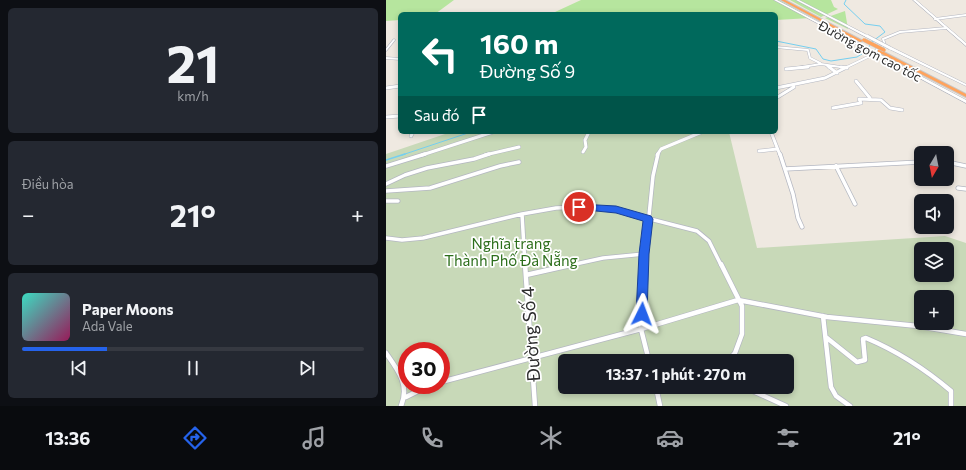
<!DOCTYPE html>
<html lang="vi">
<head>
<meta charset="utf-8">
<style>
  :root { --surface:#171b24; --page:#242831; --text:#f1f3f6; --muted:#9ea1a6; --line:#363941; --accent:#2563eb }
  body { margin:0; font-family:Commissioner,sans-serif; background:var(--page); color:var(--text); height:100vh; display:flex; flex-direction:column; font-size:15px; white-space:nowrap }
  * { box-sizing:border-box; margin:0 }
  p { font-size:13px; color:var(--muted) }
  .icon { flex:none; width:22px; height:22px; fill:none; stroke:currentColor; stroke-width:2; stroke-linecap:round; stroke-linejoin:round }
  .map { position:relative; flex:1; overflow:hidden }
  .panel { display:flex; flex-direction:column; gap:8px; padding:8px; background:#0d0f14; width:386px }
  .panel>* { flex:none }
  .guide { position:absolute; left:12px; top:12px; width:380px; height:122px; border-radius:6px; box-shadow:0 2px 6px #0003; background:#00695c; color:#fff; overflow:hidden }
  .needle { width:26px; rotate:190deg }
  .buttons { position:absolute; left:528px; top:146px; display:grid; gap:8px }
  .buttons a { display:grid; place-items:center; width:40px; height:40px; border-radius:6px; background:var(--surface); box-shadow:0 2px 6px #0003; font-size:20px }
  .speed { position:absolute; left:12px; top:342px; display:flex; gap:8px; font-size:20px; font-weight:700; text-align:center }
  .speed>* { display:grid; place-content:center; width:52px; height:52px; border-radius:50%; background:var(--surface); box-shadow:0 2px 6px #0003; line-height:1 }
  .speed .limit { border:6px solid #d22; background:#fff; color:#111 }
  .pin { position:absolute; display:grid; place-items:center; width:34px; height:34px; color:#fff; margin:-17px; border:2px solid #fff; border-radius:50%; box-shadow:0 1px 4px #0007 }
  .me { position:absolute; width:44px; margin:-22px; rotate:3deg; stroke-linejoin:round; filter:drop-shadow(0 0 3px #0008) }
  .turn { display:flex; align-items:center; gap:14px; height:84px; padding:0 16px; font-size:18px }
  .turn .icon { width:52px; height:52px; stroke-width:2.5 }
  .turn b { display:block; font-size:28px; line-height:34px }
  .then { display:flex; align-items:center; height:38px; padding:0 16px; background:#0003; gap:8px; font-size:15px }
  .big { font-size:30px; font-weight:700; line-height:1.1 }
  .panel .tile { flex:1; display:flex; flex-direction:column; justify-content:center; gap:6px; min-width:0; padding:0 14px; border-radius:6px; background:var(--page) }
  .panel .dial { align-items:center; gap:0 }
  .dial b { font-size:52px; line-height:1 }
  .song { display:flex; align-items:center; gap:12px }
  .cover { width:48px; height:48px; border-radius:6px; background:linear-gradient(135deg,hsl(170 70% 55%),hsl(330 70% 35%)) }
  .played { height:4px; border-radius:2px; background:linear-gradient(90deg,var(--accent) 25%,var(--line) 25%) }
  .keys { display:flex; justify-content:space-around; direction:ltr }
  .heat { display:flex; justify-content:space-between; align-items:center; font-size:22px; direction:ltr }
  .trip { position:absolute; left:172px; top:354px; width:236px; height:40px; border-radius:6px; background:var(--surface); box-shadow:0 2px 6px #0003; font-weight:700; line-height:40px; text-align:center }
  .tabs { display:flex; height:64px; justify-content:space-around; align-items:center; background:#090b0e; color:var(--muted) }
  .tabs .icon { width:28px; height:28px }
  .tabs .active { color:var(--accent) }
  .tabs b { font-size:18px; color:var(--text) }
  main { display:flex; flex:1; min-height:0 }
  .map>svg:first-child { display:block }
  .green { fill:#b6e59e }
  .cemetery { fill:#c8d9b8; fill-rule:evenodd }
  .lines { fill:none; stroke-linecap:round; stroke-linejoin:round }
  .stream-far1 { stroke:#75cff0; stroke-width:1 }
  .stream { stroke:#75cff0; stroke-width:1.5 }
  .street-far3-casing { stroke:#b4b7c1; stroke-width:3 }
  .street-far2-casing { stroke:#b4b7c1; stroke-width:4 }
  .street-far1-casing { stroke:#b4b7c1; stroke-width:5 }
  .street-casing { stroke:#b4b7c1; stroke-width:6 }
  .secondary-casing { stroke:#b4b7c1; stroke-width:1 }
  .highway-casing { stroke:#c9c9c9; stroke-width:2 }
  .street-far3 { stroke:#fff; stroke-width:2 }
  .street-far2 { stroke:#fff; stroke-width:3 }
  .street-far1 { stroke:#fff; stroke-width:3.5 }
  .street { stroke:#fff; stroke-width:4.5 }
  .secondary { fill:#fff; fill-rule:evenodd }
  .highway { fill:#ffa35c; fill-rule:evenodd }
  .secondary-bridge-casing { stroke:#b4b7c1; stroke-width:4; stroke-linecap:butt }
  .highway-bridge-casing { stroke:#c9c9c9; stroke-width:4.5; stroke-linecap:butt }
  .secondary-bridge { stroke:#fff; stroke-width:3 }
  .highway-bridge { stroke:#ffa35c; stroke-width:3.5 }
  .route { fill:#2563eb; stroke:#184099 }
  .labels { text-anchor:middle; stroke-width:3.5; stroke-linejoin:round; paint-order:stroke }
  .far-street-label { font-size:13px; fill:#2e2e2e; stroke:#fff }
  .park-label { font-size:15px; fill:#2c6e1b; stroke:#fff }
  .near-street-label { font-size:18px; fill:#2e2e2e; stroke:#fff }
</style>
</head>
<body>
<main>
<section class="panel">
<div class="tile dial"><b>21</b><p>km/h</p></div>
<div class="tile"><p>Điều hòa</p>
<div class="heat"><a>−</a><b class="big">21°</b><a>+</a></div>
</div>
<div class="tile">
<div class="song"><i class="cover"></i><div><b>Paper Moons</b><p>Ada Vale</p></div></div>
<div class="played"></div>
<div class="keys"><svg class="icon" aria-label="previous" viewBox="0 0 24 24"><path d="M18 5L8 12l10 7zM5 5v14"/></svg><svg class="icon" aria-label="pause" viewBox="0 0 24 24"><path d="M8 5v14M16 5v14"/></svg><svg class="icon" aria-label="next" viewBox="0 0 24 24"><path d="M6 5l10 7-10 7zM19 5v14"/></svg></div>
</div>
</section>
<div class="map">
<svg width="580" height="406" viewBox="0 0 580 406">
  <rect width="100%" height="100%" fill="#efe9e1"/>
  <path class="green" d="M0 0H68L49 14H14V20L0 21Z
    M195 0H393L425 18 390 20V14H172L173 13V12H169Z
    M404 0H445L448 7 452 9 435 17Z
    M459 11 462 29 439 18Z"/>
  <path class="cemetery" d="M65 132H343L371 248 559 236 580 243V406H0V154ZM535 249H561V275H535ZM535 297H561V323H535ZM21 351H55V385H21ZM179 361H401V387H179Z"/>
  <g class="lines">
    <path class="stream-far1" d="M390 41 430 49 437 59 445 61 471 57 479 52 487 41 499 32 494 26 479 24 458 4 460 0
      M16 155 85 132"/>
    <path class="stream" d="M0 160 19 154"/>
    <defs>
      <path id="street-far3" d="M549 19 580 15
        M390 47 422 50 424 58 434 63
        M0 50 8 40
        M0 58 14 59
        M440 65 444 68
        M410 68 435 64 461 68
        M459 68 488 54 491 49 499 45 497 39 514 32 560 28"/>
      <path id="street-far2" d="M443 67 451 73
        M455 67 461 68
        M400 69 422 67
        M470 81 484 98
        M0 88 14 86
        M390 88 439 78 461 67
        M390 98 408 87
        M447 108 475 103 473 99 495 100 504 108 516 110
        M0 117 14 116
        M385 132 394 155
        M25 136 27 132
        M373 151 391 149
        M197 152 200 147 199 140 203 132
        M36 155 107 132
        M99 155 133 147
        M271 155 275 149 316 132"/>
      <path id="street-far1" d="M394 154 407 194 412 218 416 227
        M561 162 580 166
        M0 166 39 154
        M450 166 469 204
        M399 169 535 162
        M0 184 19 175 41 168 88 159 103 154
        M572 188 580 189
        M0 191 44 188 114 166 133 162
        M0 201H12
        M136 214 139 265
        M0 238 16 240 37 238 136 214 170 208 193 207 229 210 311 231 323 241 335 265
        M185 265 217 258 258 254
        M258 265 267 176 272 154"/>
      <path id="street" d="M139 264 149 406
        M258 264 255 329 263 361
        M335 264 356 306V334L349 353 342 361
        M140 275 189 264
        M437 316 445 387 450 396 464 406
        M441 338 471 362 479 360 477 339 480 338C511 351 539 369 565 391V406
        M0 353C12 370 24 385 15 406
        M55 382 255 329 352 300 441 317 532 326 580 334
        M270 387 274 406
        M358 387 400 406
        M20 397 44 385"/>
      <path id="secondary" d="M388 0H391L580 100V103Z
        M410 0H413L483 36 480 37Z
        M527 0H530L580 43V46Z
        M503 47H505L580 84V86L503 49Z"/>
      <path id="highway" d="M395 0H399L477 41 474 42Z
        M492 50H494L580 94V97L492 52Z"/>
    </defs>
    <use href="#street-far3" class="street-far3-casing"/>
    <use href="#street-far2" class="street-far2-casing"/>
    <use href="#street-far1" class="street-far1-casing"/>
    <use href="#street" class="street-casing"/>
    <use href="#secondary" class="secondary-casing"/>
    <use href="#highway" class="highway-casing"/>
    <use href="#street-far3" class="street-far3"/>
    <use href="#street-far2" class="street-far2"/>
    <use href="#street-far1" class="street-far1"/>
    <use href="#street" class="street"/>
    <use href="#secondary" class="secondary"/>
    <use href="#highway" class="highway"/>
    <defs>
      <path id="secondary-bridge" d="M481 36 504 48"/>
      <path id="highway-bridge" d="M478 40 498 50"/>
    </defs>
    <use href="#secondary-bridge" class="secondary-bridge-casing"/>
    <use href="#highway-bridge" class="highway-bridge-casing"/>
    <use href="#secondary-bridge" class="secondary-bridge"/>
    <use href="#highway-bridge" class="highway-bridge"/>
  </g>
  <path class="route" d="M193 204 230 206 265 216 267 219 263 254 261 314 260 317 256 319 252 317 250 314 253 254 257 221 230 213 190 209 189 207Z"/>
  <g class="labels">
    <g class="far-street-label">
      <text transform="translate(484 51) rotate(28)" y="5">Đường gom cao tốc</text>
    </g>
    <g class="park-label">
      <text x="125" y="249">Nghĩa trang<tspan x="125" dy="17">Thành Phố Đà Nẵng</tspan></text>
    </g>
    <g class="near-street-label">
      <text transform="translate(145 334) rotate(-94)" y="6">Đường Số 4</text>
    </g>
  </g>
</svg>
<div class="buttons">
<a><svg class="needle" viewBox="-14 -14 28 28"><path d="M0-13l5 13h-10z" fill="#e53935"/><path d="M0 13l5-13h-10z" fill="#9ea1a6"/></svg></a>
<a><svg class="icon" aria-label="sound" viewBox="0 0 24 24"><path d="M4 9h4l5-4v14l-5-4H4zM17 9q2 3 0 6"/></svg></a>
<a><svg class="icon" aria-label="layers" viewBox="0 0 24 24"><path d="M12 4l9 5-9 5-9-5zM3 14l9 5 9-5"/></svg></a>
<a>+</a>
</div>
<div class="speed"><div class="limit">30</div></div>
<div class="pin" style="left:193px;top:207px;background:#d93025"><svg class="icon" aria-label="arrive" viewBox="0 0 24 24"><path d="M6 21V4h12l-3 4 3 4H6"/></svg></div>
<svg class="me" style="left:256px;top:314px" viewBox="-20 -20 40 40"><path d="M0-17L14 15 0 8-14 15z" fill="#2563eb" stroke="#fff" stroke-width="4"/></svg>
<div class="trip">13:37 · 1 phút · 270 m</div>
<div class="guide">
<div class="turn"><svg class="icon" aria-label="left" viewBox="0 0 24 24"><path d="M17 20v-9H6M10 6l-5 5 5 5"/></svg><div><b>160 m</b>Đường Số 9</div></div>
<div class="then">Sau đó<svg class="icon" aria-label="arrive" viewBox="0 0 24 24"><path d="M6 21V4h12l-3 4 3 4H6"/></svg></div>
</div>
</div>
</main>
<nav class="tabs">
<b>13:36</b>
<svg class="icon active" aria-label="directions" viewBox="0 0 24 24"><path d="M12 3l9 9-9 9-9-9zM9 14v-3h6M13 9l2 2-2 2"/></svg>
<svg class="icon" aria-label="music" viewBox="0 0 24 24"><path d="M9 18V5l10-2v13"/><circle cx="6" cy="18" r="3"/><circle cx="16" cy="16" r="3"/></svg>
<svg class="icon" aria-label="phone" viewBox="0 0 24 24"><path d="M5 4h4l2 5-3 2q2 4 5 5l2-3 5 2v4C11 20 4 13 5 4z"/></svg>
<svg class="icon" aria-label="climate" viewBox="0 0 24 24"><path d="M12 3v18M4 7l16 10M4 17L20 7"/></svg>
<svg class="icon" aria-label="car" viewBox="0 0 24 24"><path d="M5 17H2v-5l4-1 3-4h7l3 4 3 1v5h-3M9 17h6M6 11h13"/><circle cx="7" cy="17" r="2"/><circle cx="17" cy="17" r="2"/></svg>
<svg class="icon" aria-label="filters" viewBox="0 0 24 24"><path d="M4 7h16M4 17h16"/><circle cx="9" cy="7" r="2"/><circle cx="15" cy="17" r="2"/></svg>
<b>21°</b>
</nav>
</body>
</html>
